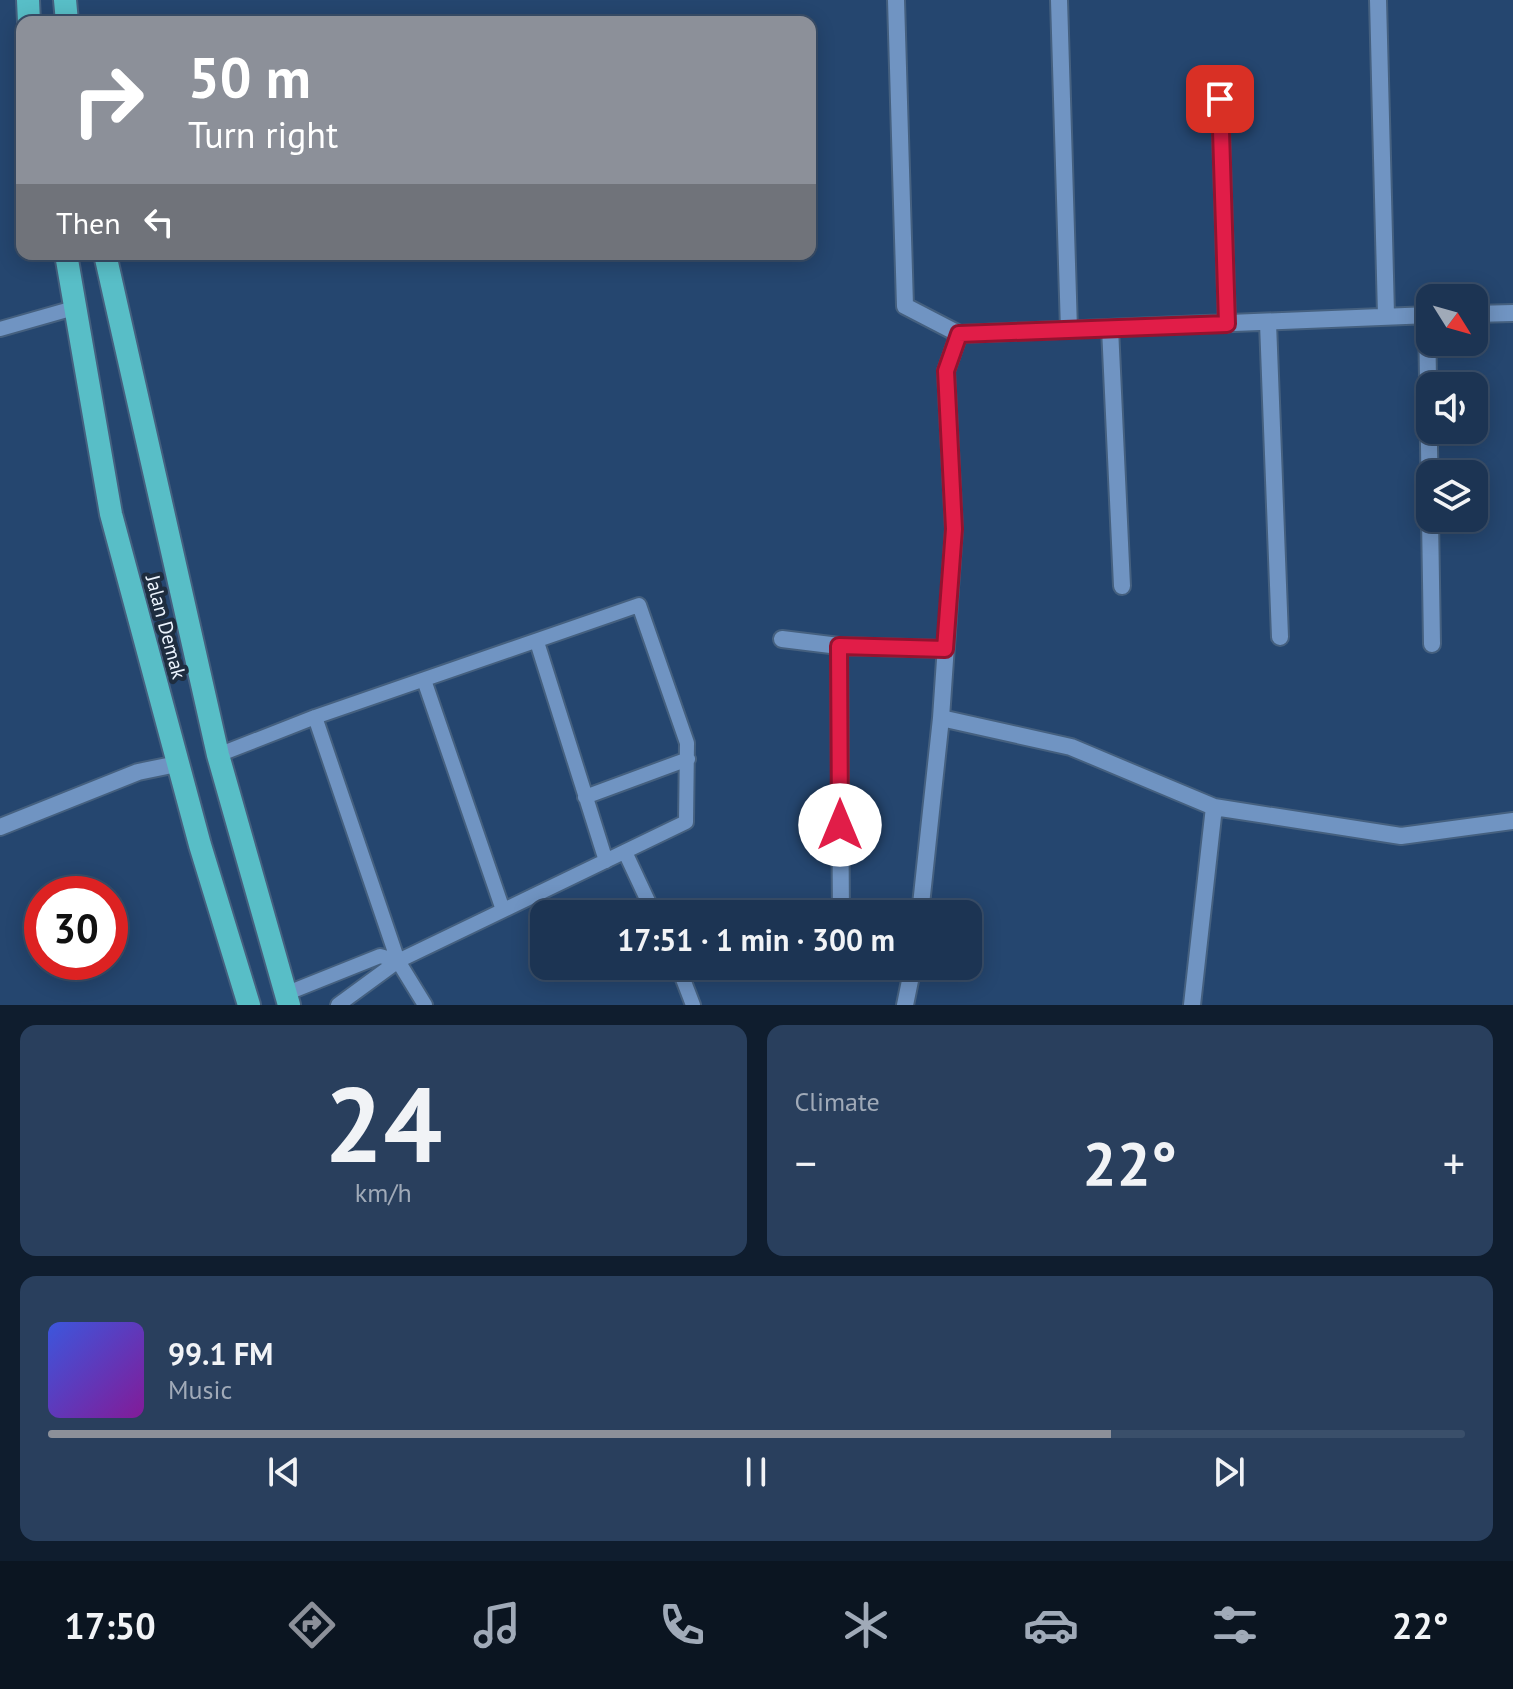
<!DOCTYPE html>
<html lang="en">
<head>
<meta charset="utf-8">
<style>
  :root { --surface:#1c3453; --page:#293f5d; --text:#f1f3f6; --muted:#a0aab8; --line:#3a4f6a; --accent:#8c9099 }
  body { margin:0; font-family:"PT Sans",sans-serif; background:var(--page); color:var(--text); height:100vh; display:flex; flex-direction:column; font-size:30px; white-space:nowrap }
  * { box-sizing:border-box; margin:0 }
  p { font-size:26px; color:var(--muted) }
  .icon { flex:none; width:44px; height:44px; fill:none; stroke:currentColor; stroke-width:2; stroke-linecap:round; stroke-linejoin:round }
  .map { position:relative; height:1005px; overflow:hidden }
  .drawer { display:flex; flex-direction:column; gap:20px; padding:20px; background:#0f1d2e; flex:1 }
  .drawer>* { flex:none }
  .banner { position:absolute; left:16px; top:16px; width:800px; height:244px; border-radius:16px; box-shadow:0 4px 20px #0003,0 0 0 2px var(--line); background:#8c9099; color:#fff; overflow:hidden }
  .needle { width:52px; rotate:127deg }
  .controls { position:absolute; left:1416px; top:284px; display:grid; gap:16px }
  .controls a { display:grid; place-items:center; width:72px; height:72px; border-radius:16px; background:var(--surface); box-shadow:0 4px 20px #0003,0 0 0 2px var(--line); font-size:40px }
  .speed { position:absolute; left:24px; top:876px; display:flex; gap:16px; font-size:40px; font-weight:700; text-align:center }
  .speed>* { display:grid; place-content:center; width:104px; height:104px; border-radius:50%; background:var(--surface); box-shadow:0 4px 20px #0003,0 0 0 2px var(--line); line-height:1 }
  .speed .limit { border:12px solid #d22; background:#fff; color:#111 }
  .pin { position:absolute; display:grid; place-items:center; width:68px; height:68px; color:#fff; margin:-34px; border-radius:16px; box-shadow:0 4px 12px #0006 }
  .me { position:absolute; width:88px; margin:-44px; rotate:0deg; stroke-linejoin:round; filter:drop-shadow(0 0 6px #0008) }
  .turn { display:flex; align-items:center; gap:28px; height:168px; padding:0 40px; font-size:36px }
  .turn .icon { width:104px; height:104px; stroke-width:2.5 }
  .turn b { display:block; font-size:56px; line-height:68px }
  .then { display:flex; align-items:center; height:76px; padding:0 40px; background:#0003; gap:16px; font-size:30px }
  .big { font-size:60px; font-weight:700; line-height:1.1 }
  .drawer .card { flex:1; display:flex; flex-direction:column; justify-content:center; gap:12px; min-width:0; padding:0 28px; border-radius:16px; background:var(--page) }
  .drawer .dial { align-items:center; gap:0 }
  .dial b { font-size:104px; line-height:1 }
  .song { display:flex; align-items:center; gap:24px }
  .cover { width:96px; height:96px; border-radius:12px; background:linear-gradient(135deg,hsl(230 70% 55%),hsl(290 70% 35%)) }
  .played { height:8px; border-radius:4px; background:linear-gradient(90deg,var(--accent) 75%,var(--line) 75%) }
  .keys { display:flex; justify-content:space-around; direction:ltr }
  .heat { display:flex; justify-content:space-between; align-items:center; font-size:44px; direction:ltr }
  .drawer .tiles { flex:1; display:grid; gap:20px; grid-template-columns:1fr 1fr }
  .card:last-child { grid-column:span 2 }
  .trip { position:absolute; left:530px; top:900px; width:452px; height:80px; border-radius:16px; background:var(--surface); box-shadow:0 4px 20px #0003,0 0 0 2px var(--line); font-weight:700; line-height:80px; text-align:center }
  .tab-bar { display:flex; height:128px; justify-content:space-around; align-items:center; background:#0b1521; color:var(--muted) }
  .tab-bar .icon { width:56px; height:56px }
  .tab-bar .on { color:var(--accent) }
  .tab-bar b { font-size:36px; color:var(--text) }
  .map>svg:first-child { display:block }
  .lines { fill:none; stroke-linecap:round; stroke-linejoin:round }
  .service-casing { stroke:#45607f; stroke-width:18 }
  .minor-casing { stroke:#45607f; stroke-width:20 }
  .trunk-casing { stroke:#45607f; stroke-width:26 }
  .service { stroke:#7094c2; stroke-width:14 }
  .minor { stroke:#7094c2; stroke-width:16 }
  .trunk { stroke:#58bec7; stroke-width:22 }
  .route-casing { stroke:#92132f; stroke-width:20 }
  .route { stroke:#e11d48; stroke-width:14 }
  .labels { text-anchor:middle; stroke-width:8; stroke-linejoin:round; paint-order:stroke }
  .street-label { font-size:20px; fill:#ecf4fe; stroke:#1e2d3f }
</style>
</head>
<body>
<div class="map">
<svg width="1513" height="1005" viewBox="0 0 1513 1005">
  <rect width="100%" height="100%" fill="#25466f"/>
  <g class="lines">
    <defs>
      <path id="service" d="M0 329 74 308
        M537 642 606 861
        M424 680 503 910
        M315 717 398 961 425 1005
        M218 755 315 717 639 605 687 743 686 822 398 961 338 1005
        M585 797 688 759
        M625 852 654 914
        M678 966 693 1005
        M285 994 380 956 398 961"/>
      <path id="minor" d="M896 0 905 306 959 334 1430 315
        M1059 0 1069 330
        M1378 0 1386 315
        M1220 99 1227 324
        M1474 314 1513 313
        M1427 315 1430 511
        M1268 323 1280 637
        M1110 328 1122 586
        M959 334 946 371 954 529 941 718 1071 747 1214 807 1401 836 1513 821
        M1430 518 1432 644
        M782 639 839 646 945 649
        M839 646 841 914
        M0 827 138 772 177 764
        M920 914 941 718
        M905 1005 913 966
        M1192 1005 1214 807"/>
      <path id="trunk" d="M28 0 29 22
        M65 0 67 22
        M66 254 111 514 200 845 249 1005
        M105 254 218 755 289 1005"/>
    </defs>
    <use href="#service" class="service-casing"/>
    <use href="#minor" class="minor-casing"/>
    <use href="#trunk" class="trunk-casing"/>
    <use href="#service" class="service"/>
    <use href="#minor" class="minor"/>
    <use href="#trunk" class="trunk"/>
  </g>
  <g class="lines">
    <defs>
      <path id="route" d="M840 825 839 646 945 649 954 529 946 371 959 334 1227 324 1220 99"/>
    </defs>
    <use href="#route" class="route-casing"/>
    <use href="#route" class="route"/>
  </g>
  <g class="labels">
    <g class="street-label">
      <text transform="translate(166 627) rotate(75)" y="7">Jalan Demak</text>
    </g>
  </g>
</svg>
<div class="controls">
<a><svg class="needle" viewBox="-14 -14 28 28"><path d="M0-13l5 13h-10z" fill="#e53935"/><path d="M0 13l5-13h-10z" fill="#a0aab8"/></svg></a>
<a><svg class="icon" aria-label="sound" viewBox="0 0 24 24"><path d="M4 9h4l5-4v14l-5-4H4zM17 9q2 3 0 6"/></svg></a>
<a><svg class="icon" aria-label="layers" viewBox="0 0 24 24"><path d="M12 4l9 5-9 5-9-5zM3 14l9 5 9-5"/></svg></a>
</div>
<div class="speed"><div class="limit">30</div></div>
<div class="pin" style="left:1220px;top:99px;background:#d93025"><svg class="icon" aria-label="arrive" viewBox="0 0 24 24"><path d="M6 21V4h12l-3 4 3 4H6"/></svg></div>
<svg class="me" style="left:840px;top:825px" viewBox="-20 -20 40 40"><circle r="19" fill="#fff"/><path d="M0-13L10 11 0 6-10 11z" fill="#e11d48"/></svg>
<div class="trip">17:51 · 1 min · 300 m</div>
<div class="banner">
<div class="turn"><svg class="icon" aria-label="right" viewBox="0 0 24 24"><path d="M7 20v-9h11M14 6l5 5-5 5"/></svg><div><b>50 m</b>Turn right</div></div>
<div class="then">Then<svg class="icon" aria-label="left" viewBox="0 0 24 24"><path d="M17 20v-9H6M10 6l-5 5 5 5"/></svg></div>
</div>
</div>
<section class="drawer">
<div class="tiles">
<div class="card dial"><b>24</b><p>km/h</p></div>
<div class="card"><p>Climate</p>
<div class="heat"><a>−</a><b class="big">22°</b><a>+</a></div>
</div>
<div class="card">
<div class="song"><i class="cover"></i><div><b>99.1 FM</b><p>Music</p></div></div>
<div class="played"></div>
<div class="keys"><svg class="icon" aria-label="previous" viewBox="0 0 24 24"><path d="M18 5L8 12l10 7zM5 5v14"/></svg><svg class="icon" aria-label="pause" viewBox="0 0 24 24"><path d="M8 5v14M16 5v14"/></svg><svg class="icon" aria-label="next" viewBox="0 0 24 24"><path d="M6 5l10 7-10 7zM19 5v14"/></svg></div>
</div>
</div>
</section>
<nav class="tab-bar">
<b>17:50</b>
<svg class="icon on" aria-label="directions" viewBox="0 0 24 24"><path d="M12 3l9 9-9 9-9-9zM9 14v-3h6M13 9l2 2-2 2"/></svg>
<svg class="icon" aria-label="music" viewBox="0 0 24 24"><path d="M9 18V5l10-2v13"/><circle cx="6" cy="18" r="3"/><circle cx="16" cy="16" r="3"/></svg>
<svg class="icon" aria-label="phone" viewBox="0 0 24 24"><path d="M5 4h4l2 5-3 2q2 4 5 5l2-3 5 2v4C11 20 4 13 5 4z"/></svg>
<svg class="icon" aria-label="climate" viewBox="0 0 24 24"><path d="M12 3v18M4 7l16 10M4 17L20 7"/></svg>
<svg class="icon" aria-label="car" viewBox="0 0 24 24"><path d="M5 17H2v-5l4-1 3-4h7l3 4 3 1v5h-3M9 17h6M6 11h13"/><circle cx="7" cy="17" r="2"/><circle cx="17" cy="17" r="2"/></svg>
<svg class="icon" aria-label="filters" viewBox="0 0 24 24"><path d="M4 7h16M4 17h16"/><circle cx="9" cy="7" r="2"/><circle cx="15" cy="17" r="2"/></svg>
<b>22°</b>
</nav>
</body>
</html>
